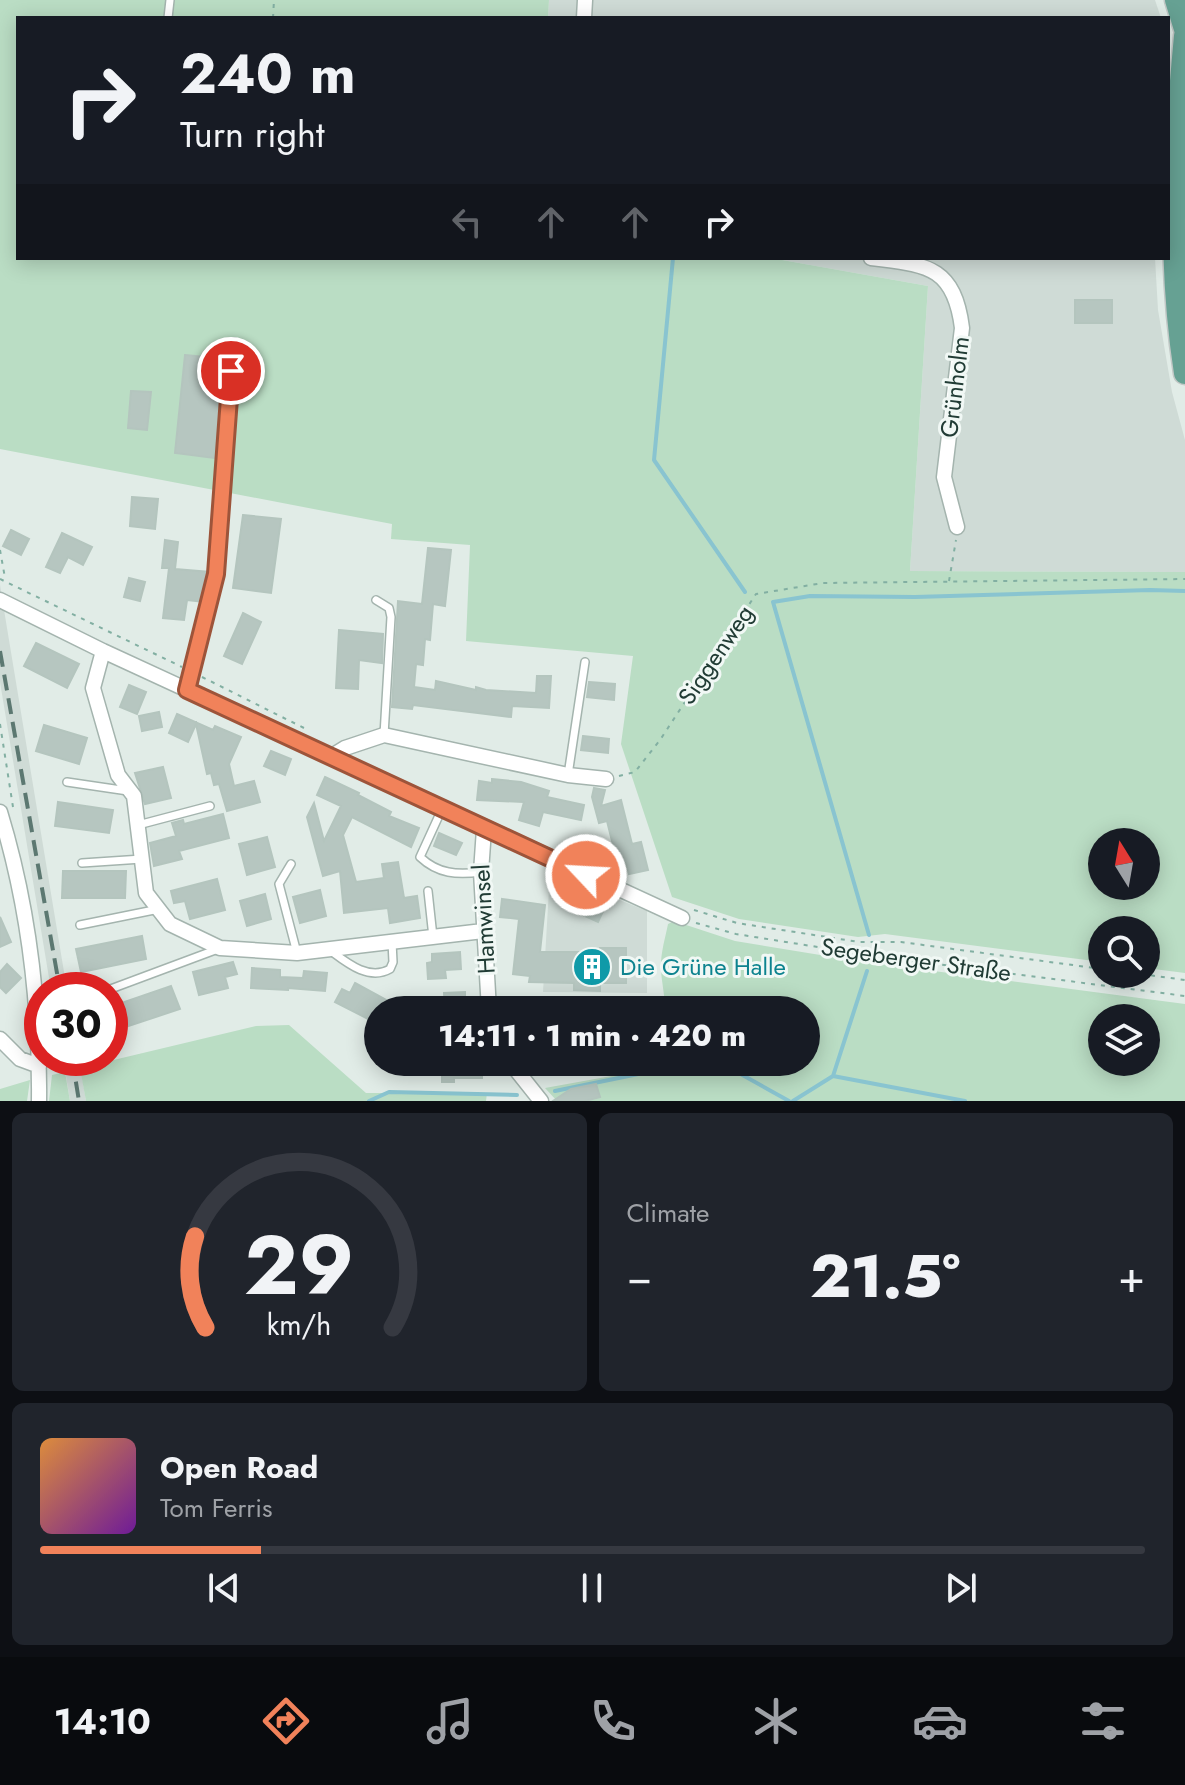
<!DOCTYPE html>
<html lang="en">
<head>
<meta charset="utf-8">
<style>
  :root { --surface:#171b24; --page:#20242c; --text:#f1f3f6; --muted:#9ea1a6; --line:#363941; --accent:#f1825a }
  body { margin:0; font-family:Jost,sans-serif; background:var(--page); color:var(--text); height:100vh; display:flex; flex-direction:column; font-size:30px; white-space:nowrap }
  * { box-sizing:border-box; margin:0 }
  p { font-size:26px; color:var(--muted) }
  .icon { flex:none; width:44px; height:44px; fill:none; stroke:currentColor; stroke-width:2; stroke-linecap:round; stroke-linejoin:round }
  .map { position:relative; height:1101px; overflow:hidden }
  .sheet { display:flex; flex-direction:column; gap:12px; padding:12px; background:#0d0f14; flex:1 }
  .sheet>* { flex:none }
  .banner { position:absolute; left:16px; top:16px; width:1154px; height:244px; border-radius:0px; box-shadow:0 4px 20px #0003; background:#171b24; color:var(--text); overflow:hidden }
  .needle { width:52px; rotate:349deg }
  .buttons { position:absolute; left:1088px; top:828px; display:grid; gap:16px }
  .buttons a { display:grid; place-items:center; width:72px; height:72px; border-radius:50%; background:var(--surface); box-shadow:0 4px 20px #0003; font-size:40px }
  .speed { position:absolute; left:24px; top:972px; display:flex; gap:16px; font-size:40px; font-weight:700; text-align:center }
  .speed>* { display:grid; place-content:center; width:104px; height:104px; border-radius:50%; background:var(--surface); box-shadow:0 4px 20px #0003; line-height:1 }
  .speed .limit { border:12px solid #d22; background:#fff; color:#111 }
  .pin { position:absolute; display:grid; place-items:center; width:68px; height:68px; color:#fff; margin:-34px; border:4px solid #fff; border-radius:50%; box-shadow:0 2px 8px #0007 }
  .me { position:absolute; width:88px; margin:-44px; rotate:295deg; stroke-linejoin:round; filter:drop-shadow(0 0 6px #0008) }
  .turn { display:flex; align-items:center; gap:28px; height:168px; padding:0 32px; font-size:36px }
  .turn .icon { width:104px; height:104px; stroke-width:2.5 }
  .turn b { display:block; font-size:56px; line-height:68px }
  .lanes { display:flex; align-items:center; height:76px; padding:0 32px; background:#0003; justify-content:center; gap:40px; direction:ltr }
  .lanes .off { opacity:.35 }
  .big { font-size:60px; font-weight:800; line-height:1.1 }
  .sheet .widget { flex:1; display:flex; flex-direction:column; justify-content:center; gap:12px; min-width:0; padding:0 28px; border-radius:12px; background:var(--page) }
  .sheet .dial { align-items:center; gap:0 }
  .dial svg { height:208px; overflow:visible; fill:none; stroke:var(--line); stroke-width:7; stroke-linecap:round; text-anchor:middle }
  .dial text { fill:var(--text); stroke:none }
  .song { display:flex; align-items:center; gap:24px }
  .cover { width:96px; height:96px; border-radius:12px; background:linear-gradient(135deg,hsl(30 70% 55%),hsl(280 70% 35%)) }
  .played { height:8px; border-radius:4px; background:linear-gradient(90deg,var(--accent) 20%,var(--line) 20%) }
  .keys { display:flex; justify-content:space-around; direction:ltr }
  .heat { display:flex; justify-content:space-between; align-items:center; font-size:44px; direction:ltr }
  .sheet .tiles { flex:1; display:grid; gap:12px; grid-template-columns:1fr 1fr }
  .widget:last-child { grid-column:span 2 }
  .trip { position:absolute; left:364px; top:996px; width:456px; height:80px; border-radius:40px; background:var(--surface); box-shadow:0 4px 20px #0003; font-weight:800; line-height:80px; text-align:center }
  .menu { display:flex; height:128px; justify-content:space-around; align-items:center; background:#090b0e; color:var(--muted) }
  .menu .icon { width:56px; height:56px }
  .menu .on { color:var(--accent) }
  .menu b { font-size:36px; color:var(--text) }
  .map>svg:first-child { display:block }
  .built { fill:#cfdbd6 }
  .green { fill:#baddc4; fill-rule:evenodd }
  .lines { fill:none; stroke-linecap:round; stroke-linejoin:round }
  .stream { stroke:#89c4d0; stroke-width:4 }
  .building { fill:#b6c6c0; stroke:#b4c5be; stroke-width:2 }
  .lane-casing { stroke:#a4b4ae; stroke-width:10 }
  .street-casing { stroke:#a4b4ae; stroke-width:17 }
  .primary-casing { stroke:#c1c8c6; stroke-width:25 }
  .path { stroke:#82afa2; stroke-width:2; stroke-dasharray:4 6; stroke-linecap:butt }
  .lane { stroke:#fff; stroke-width:7 }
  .street { stroke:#fff; stroke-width:14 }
  .primary { stroke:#66a193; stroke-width:22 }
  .rail { stroke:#5c7871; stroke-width:4; stroke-dasharray:16 8; stroke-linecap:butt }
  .route-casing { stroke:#9d543a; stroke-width:20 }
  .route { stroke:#f1825a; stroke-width:14 }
  .labels { text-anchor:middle; stroke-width:6; stroke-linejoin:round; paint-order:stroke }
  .street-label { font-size:24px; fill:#213c35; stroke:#f1f8f5 }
  .culture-label { font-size:24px; fill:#0d838f; stroke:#f1f8f5; text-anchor:start }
</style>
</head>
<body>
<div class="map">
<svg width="1185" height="1101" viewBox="0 0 1185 1101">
  <rect width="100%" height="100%" fill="#e1ece7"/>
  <path class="built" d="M549 0H1155L1161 18H548Z
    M771 258H1155L1158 310 1172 392 1185 440V572L910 571 928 286Z
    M0 585 6 622 67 990H51L0 682Z
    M550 872 647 911V993L543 992Z
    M63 1058H79L86 1101H70Z"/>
  <path class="green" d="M0 0H549L548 18H18V258H771L928 286 910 571 1185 572V973L1146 968V930H1102V962L885 934 858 937 739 919 672 897 621 744 633 656 466 641 470 545 391 539 392 524 0 449ZM1102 842H1146V886H1102Z
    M674 921 735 941 857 961 1185 1004V1101H557L545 1088 689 1062H806V1010H665C665 996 662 984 661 971 660 955 665 939 668 924ZM1102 1018H1146V1062H1102Z
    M289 1025 366 1093H487L486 1101H86L80 1068 256 1026Z
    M65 1072 70 1101H49L52 1075Z
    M30 1080 27 1101H0V1089Z"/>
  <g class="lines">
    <path class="stream" d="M673 258 654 460 745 592
      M869 935 773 602 810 596 915 597 1150 590 1185 591
      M719 1062 789 1101
      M833 1076 965 1101
      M555 1091 697 1062
      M369 1101 389 1092 517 1095
      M793 1101 833 1076 867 971"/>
  </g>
  <path class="building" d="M1075 300H1112V323H1075Z
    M185 355 225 359 214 458 175 453Z
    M131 391 151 392 147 430 128 428Z
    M132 497 158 499 155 529 130 526Z
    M243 515 281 519 271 593 233 588Z
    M11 530 29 539 21 555 3 546Z
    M62 533 92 547 83 565 68 557 60 573 46 567Z
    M165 540 178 542 175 569 210 572 204 602 187 600 184 620 163 618 169 568H162Z
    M428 548 451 550 445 606 433 604 430 640 425 639 423 665 416 664 414 687 435 690 436 681 476 690V687L486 690 536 693 537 676H551L549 708 512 706 511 717 413 705 412 709 392 707 398 601 422 604Z
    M129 578 145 582 140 601 124 597Z
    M243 613 261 622 242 664 224 656Z
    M339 630 383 634 382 663 359 660 358 689 336 688Z
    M36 643 79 664 67 688 24 666Z
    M589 682 615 684 614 700 587 697Z
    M129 685 146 692 137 714 120 707Z
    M159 712 162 727 142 731 139 716Z
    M177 714 213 730 215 726 241 737 229 764 234 786 254 781 260 802 227 811 219 784 214 785 211 773 207 774 196 724 188 742 169 733Z
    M44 725 87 738 79 764 36 751Z
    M583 736 609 739 608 753 581 750Z
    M271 751 291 759 285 775 264 766Z
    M163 767 171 798 145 804 135 773Z
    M325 777 359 793 358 795 391 812 389 816 419 828 411 847 352 817 343 835 356 882 384 878 382 864 398 862 404 898 417 896 420 918 390 923 388 908 344 913 340 871 323 876 307 817 314 803 324 841 341 806 317 795Z
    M492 779 521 782 549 791 547 797 584 805 581 820 543 812 539 826 519 820 524 802 477 800 479 781 492 783Z
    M594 788 605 790 601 806 621 800 632 844 641 842 648 870 629 874 626 863 618 865 607 821 599 823 592 797Z
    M58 802 113 810 109 833 55 826Z
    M223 814 229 838 179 851 182 859 154 866 150 843 176 836 172 823 183 820 184 824Z
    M439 833 462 843 456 855 434 846Z
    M267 837 275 867 247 875 239 844Z
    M63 871H126L125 898H62Z
    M217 879 225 910 190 919 185 901 174 903 171 891Z
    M320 890 326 916 300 923 293 897Z
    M573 891 605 907 598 922 567 908Z
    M265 894 271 919 247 926 240 901Z
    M502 899 545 905 540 952H600V948H626V983H600V991L574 990V983L529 982 530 976 513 974 519 919 500 917Z
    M0 917 11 942 0 947Z
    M142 936 146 959 81 972 76 949Z
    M460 952 461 969 445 970 446 978 428 979 427 963 432 962V954Z
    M233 962 237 974 225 977 228 988 199 995 193 972Z
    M7 964 21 978 6 993 0 987V972Z
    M252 968 280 970V977L303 978 304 971 327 973 325 991 288 988V990L251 988Z
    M355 983 388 1001 383 1010H378V1024L335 1002 342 989 350 993Z
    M171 986 180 1009 110 1032V1007Z
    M465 992V1007L445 1008 444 993Z
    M451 1062H482V1078H454V1082H442V1071H451Z
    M596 1084 600 1097 585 1101H553L571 1089Z"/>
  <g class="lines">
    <defs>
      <path id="lane" d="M168 18 170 0
        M376 600 389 608 391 617 384 735
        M187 690 210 605 216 574 223 456 234 342
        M568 775 585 662
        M67 782 128 791
        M442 809 420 857C438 874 457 875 481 872
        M138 825 210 806
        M82 863 142 859
        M291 864 279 884 297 953
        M428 891 433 937
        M80 925 159 909
        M331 951C347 963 369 981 390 969L393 962 392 942
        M108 990 218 949"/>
      <path id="street" d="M584 18 585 0
        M871 258C924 265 954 264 962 328L944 477 957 527
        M0 600 103 651 682 918
        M103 651 93 688 118 775 134 796 146 893 170 924 220 948 297 953 483 931
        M332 756 345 748 384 735 568 775 606 779
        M0 812C29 907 40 1002 39 1101
        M484 829 481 872 489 1010
        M0 1039 20 1059 39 1066
        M510 1062 541 1101"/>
      <path id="primary" d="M1176 0 1185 29
        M1185 36C1174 153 1167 257 1185 373"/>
    </defs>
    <use href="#lane" class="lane-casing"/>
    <use href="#street" class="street-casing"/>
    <use href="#primary" class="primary-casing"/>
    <path class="path" d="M273 18 274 0
      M0 550 5 578
      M0 579 182 667
      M949 581 956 540
      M202 677 304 728
      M0 724 13 807
      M619 776 635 772 660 740 756 594 823 583 1185 579
      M694 910 737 923 859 942H901L1102 969
      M696 923 736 934 874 956 1185 996
      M1141 974 1185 980"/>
    <use href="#lane" class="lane"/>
    <use href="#street" class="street"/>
    <use href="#primary" class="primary"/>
    <path class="rail" d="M0 651 60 990
      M72 1058 79 1101"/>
  </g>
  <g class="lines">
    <defs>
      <path id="route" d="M231 371 216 574 187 690 586 875"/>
    </defs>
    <use href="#route" class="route-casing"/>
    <use href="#route" class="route"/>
  </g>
  <defs>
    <symbol id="building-disc" viewBox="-11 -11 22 22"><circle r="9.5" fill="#0f9aa8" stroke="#f1f8f5"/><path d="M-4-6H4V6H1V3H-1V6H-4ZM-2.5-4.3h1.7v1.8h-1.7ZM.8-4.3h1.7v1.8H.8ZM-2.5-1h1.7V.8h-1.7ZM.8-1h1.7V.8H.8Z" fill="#fff"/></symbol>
  </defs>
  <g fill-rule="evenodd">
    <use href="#building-disc" x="570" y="945" width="44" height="44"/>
  </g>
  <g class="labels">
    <g class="street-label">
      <text transform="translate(955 387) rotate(-83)" y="8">Grünholm</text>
      <text transform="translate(716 655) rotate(-56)" y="8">Siggenweg</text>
      <text transform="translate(484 919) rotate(-93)" y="8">Hamwinsel</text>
      <text transform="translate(916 960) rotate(8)" y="8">Segeberger Straße</text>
    </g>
    <g class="culture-label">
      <text x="620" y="975">Die Grüne Halle</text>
    </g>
  </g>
</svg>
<div class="buttons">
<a><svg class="needle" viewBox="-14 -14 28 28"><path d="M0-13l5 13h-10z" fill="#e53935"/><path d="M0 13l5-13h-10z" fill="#9ea1a6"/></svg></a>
<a><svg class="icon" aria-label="search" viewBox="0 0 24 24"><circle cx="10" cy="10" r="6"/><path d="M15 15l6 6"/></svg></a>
<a><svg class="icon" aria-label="layers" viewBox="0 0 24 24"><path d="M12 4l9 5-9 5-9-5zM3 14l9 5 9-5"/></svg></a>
</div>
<div class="speed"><div class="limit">30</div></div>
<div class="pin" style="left:231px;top:371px;background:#d93025"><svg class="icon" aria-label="arrive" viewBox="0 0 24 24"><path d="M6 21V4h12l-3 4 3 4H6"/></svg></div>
<svg class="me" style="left:586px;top:875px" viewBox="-20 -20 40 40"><circle r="17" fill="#f1825a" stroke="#fff" stroke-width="3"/><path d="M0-11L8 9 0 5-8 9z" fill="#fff"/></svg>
<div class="trip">14:11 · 1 min · 420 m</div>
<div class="banner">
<div class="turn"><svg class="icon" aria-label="right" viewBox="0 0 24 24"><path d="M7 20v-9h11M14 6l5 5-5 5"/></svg><div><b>240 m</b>Turn right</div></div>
<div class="lanes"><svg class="icon off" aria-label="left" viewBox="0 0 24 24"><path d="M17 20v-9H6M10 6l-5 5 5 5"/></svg><svg class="icon off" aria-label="ahead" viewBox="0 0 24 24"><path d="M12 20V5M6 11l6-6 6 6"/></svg><svg class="icon off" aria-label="ahead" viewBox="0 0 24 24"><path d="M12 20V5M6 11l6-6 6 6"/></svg><svg class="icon" aria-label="right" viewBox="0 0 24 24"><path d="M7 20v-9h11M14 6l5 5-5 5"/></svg></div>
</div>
</div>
<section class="sheet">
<div class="tiles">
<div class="widget dial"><svg viewBox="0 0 100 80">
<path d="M14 69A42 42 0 1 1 86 69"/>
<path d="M14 69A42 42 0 0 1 10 34" stroke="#f1825a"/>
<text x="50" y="56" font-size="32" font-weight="700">29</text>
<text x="50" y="72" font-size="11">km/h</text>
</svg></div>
<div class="widget"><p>Climate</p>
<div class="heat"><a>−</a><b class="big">21.5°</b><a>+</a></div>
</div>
<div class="widget">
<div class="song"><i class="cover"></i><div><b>Open Road</b><p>Tom Ferris</p></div></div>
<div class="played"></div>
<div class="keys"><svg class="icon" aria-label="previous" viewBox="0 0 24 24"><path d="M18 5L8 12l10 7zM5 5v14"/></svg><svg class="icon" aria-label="pause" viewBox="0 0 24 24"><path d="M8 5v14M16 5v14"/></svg><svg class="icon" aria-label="next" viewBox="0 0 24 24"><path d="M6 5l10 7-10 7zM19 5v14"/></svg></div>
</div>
</div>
</section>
<nav class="menu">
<b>14:10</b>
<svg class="icon on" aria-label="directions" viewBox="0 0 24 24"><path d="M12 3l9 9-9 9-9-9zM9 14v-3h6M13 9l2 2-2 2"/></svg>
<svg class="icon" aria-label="music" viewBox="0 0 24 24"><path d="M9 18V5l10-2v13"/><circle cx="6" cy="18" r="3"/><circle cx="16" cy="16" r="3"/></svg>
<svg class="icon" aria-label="phone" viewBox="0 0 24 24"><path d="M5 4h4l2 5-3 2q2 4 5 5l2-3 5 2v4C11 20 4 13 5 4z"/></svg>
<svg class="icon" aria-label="climate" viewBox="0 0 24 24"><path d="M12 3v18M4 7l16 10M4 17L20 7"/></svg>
<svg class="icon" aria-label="car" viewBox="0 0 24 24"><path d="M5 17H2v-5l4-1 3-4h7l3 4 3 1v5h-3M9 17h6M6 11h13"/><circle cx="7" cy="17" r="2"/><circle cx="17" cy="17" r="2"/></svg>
<svg class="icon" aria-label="filters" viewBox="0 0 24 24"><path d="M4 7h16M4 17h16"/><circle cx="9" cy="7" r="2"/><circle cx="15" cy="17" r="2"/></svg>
</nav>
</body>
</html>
